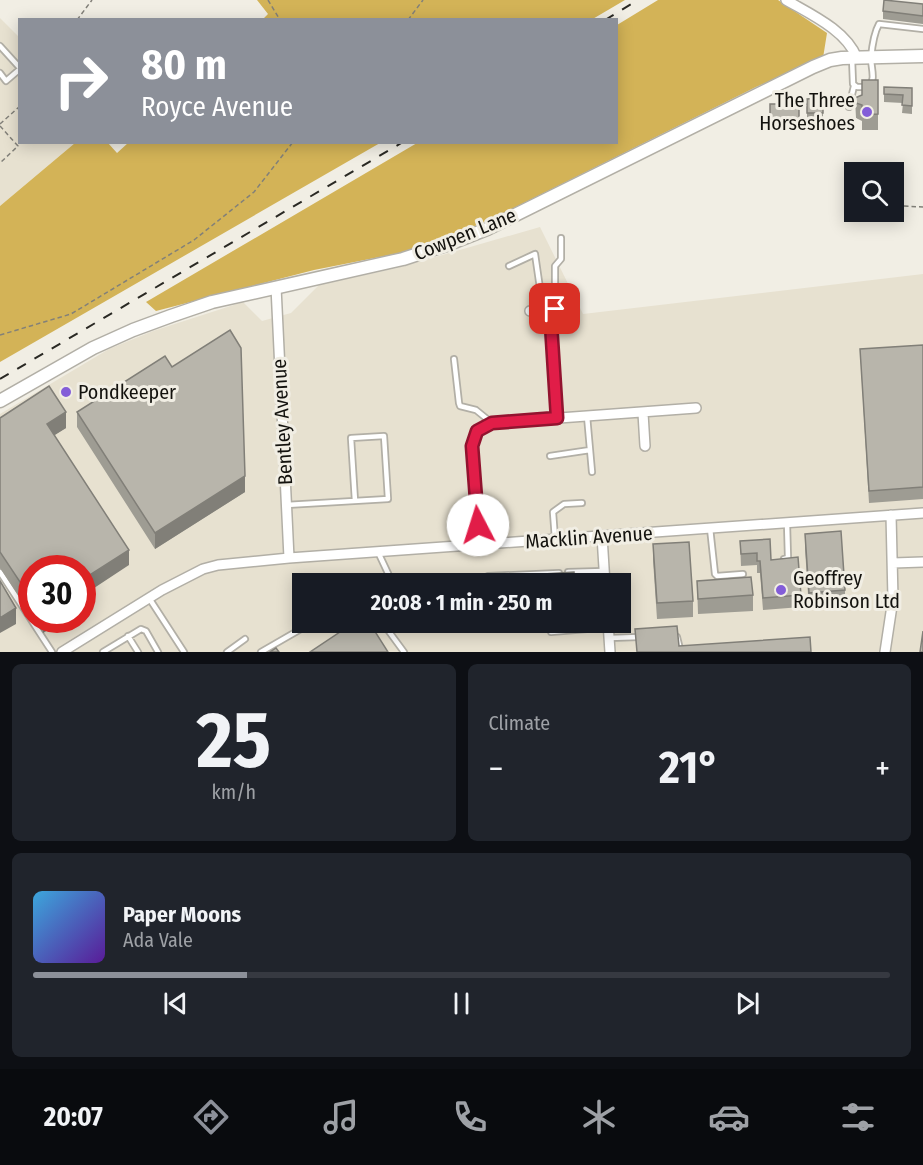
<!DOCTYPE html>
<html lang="en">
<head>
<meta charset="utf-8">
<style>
  :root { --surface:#171b24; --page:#20242c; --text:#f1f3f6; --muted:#9ea1a6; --line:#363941; --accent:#8c9099 }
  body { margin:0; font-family:"Fira Sans Condensed",sans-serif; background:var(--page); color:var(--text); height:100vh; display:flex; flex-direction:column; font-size:22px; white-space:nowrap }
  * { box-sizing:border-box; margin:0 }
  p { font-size:20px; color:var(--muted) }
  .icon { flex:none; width:33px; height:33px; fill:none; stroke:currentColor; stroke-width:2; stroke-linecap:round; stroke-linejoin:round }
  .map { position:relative; height:652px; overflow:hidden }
  .sheet { display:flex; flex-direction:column; gap:12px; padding:12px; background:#0d0f14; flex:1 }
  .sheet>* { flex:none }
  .banner { position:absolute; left:18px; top:18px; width:600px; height:126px; border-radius:0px; box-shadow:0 3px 15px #0003; background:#8c9099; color:#fff; overflow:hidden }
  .tools { position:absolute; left:844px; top:162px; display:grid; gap:12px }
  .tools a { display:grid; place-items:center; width:60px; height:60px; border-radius:0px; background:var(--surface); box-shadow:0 3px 15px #0003; font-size:30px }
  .speed { position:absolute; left:18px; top:555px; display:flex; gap:12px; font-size:30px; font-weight:700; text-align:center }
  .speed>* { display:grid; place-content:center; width:78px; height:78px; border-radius:50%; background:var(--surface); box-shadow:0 3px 15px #0003; line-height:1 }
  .speed .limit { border:9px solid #d22; background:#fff; color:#111 }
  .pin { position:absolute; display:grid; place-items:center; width:51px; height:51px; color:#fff; margin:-26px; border-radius:12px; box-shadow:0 3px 9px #0006 }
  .me { position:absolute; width:66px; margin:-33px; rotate:355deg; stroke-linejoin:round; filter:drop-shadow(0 0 4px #0008) }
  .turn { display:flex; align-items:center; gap:21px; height:126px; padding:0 24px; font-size:27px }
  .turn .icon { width:78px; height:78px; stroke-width:2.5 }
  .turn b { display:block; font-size:42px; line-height:51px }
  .big { font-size:45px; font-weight:700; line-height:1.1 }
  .sheet .widget { flex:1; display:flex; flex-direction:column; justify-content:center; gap:9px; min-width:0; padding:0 21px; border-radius:9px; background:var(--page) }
  .sheet .dial { align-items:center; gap:0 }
  .dial b { font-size:78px; line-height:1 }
  .song { display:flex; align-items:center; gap:18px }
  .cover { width:72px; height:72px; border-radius:9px; background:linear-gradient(135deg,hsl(200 70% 55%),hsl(270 70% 35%)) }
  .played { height:6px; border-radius:3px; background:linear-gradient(90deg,var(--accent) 25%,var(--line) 25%) }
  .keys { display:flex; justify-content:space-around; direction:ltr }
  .heat { display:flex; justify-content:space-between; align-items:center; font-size:33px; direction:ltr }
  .sheet .tiles { flex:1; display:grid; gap:12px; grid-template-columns:1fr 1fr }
  .widget:last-child { grid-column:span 2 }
  .trip { position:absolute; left:292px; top:573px; width:339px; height:60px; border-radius:0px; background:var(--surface); box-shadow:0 3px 15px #0003; font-weight:700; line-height:60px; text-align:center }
  .tab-bar { display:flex; height:96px; justify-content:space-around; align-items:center; background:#090b0e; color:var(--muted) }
  .tab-bar .icon { width:42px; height:42px }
  .tab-bar .current { color:var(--accent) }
  .tab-bar b { font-size:27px; color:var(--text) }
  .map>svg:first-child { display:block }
  .built { fill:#e7e1d0; fill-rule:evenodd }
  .forest { fill:#d3b357 }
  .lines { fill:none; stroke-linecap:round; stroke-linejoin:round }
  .service-casing { stroke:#b2afa6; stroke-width:8 }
  .minor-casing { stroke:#b2afa6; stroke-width:12 }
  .tertiary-casing { stroke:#b2afa6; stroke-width:15 }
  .path { stroke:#828079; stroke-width:1.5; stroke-dasharray:4.5 3; stroke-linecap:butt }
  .service { stroke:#fff; stroke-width:4.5 }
  .minor { stroke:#fff; stroke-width:9 }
  .tertiary { stroke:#fff; stroke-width:12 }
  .rail { stroke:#2a2924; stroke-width:2; stroke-dasharray:10 10; stroke-linecap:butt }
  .wall { fill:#9e9c93 }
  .shaded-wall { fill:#817f78 }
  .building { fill:#b8b5ab; stroke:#817f78; stroke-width:1.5 }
  .route-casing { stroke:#92132f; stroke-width:15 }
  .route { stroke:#e11d48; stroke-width:10 }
  .poi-dot { fill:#835dd8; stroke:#f1eee4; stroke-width:2 }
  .labels { text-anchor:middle; stroke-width:6; stroke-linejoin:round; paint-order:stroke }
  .poi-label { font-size:20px; fill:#13120e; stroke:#f1eee4; text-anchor:start }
  .street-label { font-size:20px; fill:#13120e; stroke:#f1eee4 }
</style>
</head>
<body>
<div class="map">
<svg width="923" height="652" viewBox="0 0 923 652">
  <rect width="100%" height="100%" fill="#f1eee4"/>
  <path class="built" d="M0 18 19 37 20 142 75 143 0 206Z
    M540 227 583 314 923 274V652H0V414L109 349 153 331 243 302 262 321 291 313 319 285 397 268ZM32 568H82V620H32ZM303 584H621V622H303Z"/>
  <path class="forest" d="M257 0H625L591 20 263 19 268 14Z
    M658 0H778L827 33 823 58 756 87 486 222 400 253 314 270 156 311 146 302 417 143 616 142 617 25Z
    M128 143H380L0 362V206L75 143H108L117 153Z"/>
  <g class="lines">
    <defs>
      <path id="service" d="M0 46 20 68
        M852 58 853 84 857 87H869C876 79 871 68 871 58 872 47 874 33 879 24L923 29
        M0 73 6 81 20 69
        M849 107 854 86
        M509 266 535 254 543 309
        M555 309V266L561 259V238
        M454 359 459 403 460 406 476 410 492 423
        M587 416 592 472
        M550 456 590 450
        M286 505 388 499 384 436 351 438 355 501
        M710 528 715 574 717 576 743 574
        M555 539 553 512 564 504 582 503
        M378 552 393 584
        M784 559 788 558 787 523
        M0 572 52 652
        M568 572 604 571
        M582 572 583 584
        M423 584 429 582
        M489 584 488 576 559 573
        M149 598 184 652
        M382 622 404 652
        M551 632 587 629 586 622
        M128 636 138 652
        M677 637 680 649 683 652
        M609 638 639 637
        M103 652 141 629 146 631 158 652
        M227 652 245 639
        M261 652 313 622"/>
      <path id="minor" d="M786 0C810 14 846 30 857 58
        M276 287 289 558
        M550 310 557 418
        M530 311 574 308
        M643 413 645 446
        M602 536 605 584
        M480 545 472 446 477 431 492 423 696 408
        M893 563 923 562
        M608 622 610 652
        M62 652 162 590 203 569 218 565 289 558 923 513
        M885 652 893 599 891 515"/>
      <path id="tertiary" d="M0 401 93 348 133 330 171 316 212 302 403 259 449 244 487 229 813 67 830 60 842 58 923 56"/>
    </defs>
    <use href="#service" class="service-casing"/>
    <use href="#minor" class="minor-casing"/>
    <use href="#tertiary" class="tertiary-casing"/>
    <path class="path" d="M268 0 280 20
      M77 20 92 0
      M408 20 423 0
      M0 124 20 106
      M0 126 18 146 0 163
      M904 206 923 207
      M0 335 71 314 194 240 254 192 293 142"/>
    <use href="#service" class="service"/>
    <use href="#minor" class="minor"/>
    <use href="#tertiary" class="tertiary"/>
    <path class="rail" d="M605 20 638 0
      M0 379 403 142"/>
  </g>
  <path class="wall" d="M923 4V24L883 19V11Z
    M884 87 912 88V114L902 113 903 103 884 102Z
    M823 98V121H807V99Z
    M855 98 878 114V130H862V121L856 118Z
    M770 104H799V125H770Z
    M923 345V499L869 503 860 349Z
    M77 412 245 492 155 549 77 427Z
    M0 418 66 428 54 435 129 565 32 568V616L0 568Z
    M805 534 845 590V606L809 609 805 549Z
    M740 541 771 560 801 595V607L763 610 760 573H757V565L741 566Z
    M653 544 693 601V617L657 619 653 560Z
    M697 581 753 595V611L698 614Z
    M34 620H63L43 633Z
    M481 622H560L482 627Z"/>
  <path class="shaded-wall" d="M66 412V428L47 440V424Z
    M245 476V492L155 549V533Z
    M129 550V565L82 596V580Z
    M16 608V624L0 633V618Z
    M43 620H63L43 633Z"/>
  <path class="building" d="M884 0 923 4V16L883 11Z
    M862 80H878V114L862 115V105L856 103 855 98 862 95Z
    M884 87 912 88V106L902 105 903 95 884 94Z
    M823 98V113H807V99Z
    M770 104H799V121H770Z
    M230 330 241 348 245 476 155 533 77 412 165 356 172 367Z
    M923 345V487L869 491 860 349Z
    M49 386 66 412 47 424 129 550 82 580V568H32V600L0 552V418Z
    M841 531 845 590 809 593 805 534Z
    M770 539 771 560 798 557 801 595 763 598 760 561H757V553L741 554 740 541Z
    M689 542 693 601 657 603 653 544Z
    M574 572 575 584H480V578Z
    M751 577 753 595 698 599 697 581Z
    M0 581 16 608 0 618Z
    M355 622H369L388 652H310Z
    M677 626 679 646 810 637 811 652H637L635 629Z
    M923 631V652H920Z
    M276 648 279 652H270Z"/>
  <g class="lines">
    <defs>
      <path id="route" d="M478 525 472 446 477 431 492 423 557 418 550 309H555"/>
    </defs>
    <use href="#route" class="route-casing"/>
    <use href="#route" class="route"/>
  </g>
  <g class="poi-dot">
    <circle cx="867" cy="112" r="6"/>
    <circle cx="66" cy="392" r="6"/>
    <circle cx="781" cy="590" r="6"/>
  </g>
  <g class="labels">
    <g class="poi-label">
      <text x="855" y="107" text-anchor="end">The Three<tspan x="855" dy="23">Horseshoes</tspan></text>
      <text x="78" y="399">Pondkeeper</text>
      <text x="793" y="585">Geoffrey<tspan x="793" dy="23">Robinson Ltd</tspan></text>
    </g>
    <g class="street-label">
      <text transform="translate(465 234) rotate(-22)" y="7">Cowpen Lane</text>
      <text transform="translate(282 422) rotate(-93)" y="7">Bentley Avenue</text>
      <text transform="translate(589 537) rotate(-4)" y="7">Macklin Avenue</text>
    </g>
  </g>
</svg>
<div class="tools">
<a><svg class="icon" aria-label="search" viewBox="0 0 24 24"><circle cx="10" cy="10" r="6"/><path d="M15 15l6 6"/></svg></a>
</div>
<div class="speed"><div class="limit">30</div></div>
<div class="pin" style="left:555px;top:309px;background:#d93025"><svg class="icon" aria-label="arrive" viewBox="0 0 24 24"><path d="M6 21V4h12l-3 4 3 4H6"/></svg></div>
<svg class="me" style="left:478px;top:525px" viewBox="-20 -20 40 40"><circle r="19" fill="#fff"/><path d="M0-13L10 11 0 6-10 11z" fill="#e11d48"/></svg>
<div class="trip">20:08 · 1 min · 250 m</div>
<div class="banner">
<div class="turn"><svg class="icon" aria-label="right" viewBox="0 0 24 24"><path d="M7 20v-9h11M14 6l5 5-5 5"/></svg><div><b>80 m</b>Royce Avenue</div></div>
</div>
</div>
<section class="sheet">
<div class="tiles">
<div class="widget dial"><b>25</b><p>km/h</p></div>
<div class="widget"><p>Climate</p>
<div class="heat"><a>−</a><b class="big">21°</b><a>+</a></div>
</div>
<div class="widget">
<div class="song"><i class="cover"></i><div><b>Paper Moons</b><p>Ada Vale</p></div></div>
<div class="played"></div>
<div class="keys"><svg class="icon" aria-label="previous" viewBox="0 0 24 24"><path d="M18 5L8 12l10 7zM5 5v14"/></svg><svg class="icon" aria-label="pause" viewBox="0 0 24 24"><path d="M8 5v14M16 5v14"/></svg><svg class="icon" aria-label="next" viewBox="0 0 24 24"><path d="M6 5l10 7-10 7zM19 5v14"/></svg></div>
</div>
</div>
</section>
<nav class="tab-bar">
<b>20:07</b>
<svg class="icon current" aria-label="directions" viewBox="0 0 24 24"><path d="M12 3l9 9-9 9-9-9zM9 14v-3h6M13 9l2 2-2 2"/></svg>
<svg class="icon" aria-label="music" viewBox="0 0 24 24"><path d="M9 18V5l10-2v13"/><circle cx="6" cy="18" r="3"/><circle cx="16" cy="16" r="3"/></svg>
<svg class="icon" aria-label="phone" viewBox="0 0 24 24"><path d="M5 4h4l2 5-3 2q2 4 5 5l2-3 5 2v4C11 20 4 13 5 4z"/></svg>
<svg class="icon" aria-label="climate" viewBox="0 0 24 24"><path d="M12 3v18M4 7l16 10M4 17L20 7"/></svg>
<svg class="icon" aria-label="car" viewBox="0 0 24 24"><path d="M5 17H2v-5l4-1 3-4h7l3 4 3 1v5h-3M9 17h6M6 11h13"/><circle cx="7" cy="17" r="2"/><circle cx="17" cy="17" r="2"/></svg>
<svg class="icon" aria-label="filters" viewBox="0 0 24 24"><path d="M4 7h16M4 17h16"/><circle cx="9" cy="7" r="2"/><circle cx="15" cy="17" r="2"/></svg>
</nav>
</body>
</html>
